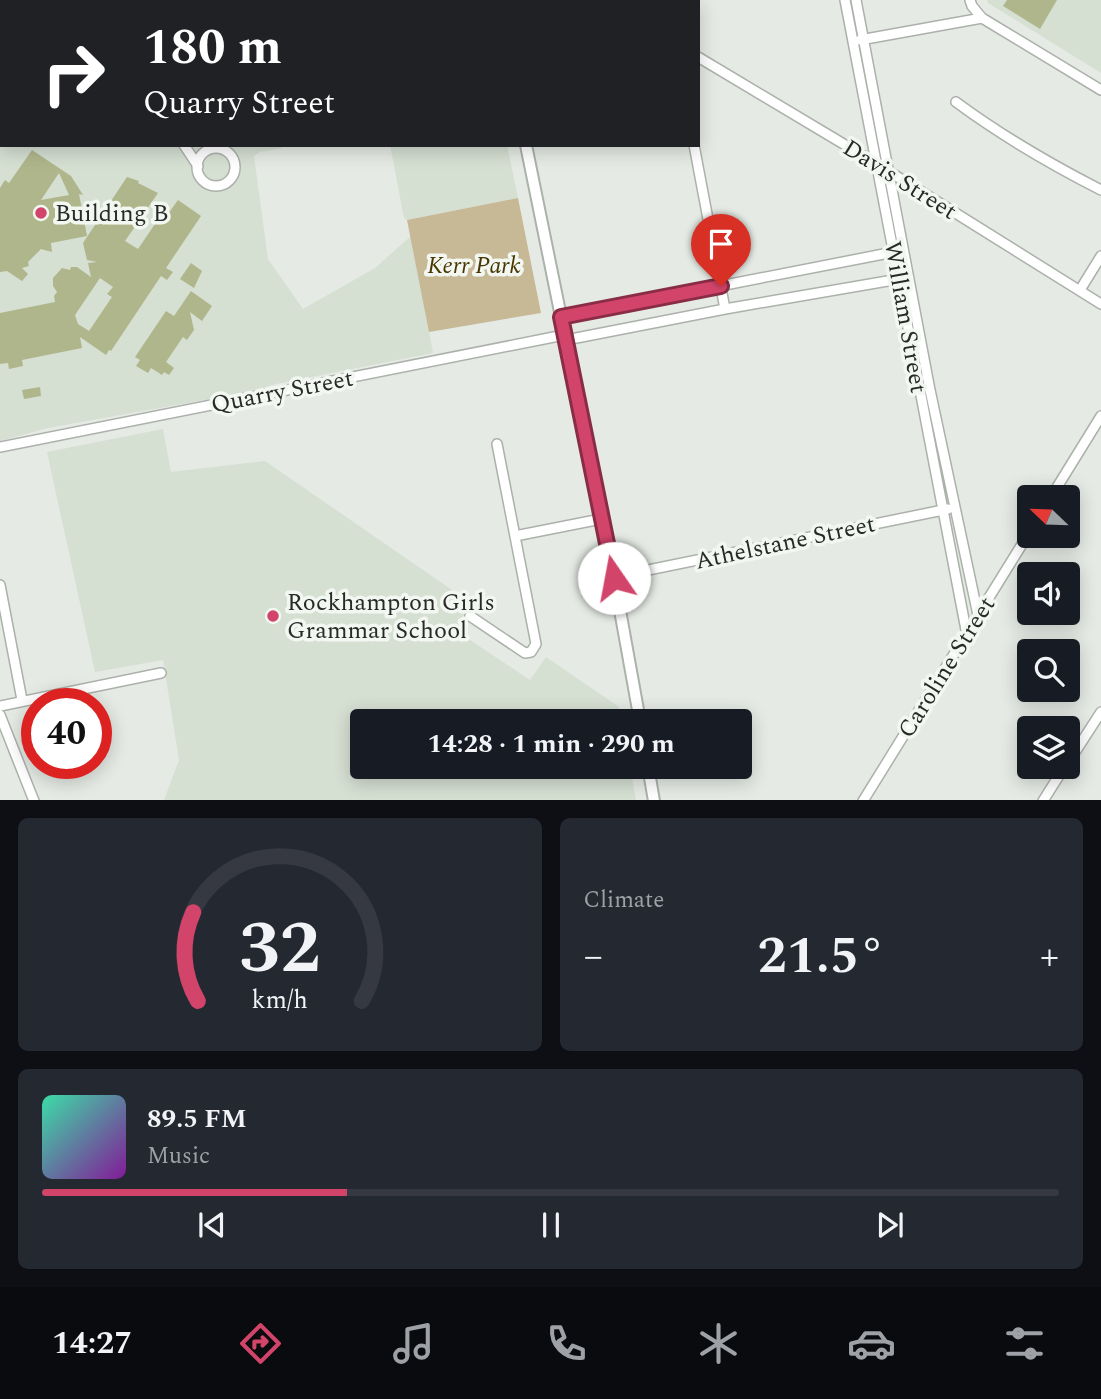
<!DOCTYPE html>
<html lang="en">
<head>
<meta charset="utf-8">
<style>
  :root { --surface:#171b24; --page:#242831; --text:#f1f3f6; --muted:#9ea1a6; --line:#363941; --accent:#d3446a }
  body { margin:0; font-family:Spectral,serif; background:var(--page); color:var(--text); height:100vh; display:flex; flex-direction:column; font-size:26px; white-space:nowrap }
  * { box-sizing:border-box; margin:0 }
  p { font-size:23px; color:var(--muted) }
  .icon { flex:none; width:38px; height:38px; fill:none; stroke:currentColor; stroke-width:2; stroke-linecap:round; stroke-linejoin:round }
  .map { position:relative; height:800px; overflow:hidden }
  .drawer { display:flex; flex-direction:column; gap:18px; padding:18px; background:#0d0f14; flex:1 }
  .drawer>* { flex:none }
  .hud { position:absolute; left:0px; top:0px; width:700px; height:147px; box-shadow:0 4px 18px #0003; background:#202124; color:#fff; overflow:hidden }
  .needle { width:46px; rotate:293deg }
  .controls { position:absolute; left:1017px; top:485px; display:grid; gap:14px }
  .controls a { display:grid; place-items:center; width:63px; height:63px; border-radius:7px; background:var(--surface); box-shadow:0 4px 18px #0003; font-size:35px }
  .speed { position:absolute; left:21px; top:688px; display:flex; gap:14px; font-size:35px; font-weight:700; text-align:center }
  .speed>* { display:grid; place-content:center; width:91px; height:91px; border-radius:50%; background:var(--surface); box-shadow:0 4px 18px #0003; line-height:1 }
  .speed .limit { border:10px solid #d22; background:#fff; color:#111 }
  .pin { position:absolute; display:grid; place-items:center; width:60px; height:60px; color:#fff; margin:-72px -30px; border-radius:50% 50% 50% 0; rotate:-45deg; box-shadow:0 0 7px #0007 }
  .pin .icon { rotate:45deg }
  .me { position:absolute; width:77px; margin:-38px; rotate:348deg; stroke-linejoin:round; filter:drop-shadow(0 0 5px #0008) }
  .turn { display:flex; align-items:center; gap:24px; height:147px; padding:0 28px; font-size:32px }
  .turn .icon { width:91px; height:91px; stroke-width:2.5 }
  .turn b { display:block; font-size:49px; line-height:60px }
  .big { font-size:52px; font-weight:700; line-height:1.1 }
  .drawer .tile { flex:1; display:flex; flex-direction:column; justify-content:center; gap:10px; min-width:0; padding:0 24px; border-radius:10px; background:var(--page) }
  .drawer .dial { align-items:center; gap:0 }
  .dial svg { height:182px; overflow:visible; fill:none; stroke:var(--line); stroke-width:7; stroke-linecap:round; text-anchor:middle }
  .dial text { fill:var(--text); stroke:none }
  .song { display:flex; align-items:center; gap:21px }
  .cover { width:84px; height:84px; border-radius:10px; background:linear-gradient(135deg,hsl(160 70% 55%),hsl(290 70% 35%)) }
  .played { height:7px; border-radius:4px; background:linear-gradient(90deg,var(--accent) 30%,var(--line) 30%) }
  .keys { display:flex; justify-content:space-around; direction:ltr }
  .heat { display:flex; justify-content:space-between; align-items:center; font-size:38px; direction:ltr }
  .drawer .tiles { flex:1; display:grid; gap:18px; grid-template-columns:1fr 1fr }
  .tile:last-child { grid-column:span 2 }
  .trip { position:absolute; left:350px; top:709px; width:402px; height:70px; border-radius:7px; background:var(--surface); box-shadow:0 4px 18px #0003; font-weight:700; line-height:70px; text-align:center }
  .tab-bar { display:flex; height:112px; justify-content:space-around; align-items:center; background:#090b0e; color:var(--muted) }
  .tab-bar .icon { width:49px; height:49px }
  .tab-bar .selected { color:var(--accent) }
  .tab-bar b { font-size:32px; color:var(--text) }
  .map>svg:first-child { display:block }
  .built { fill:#d5dfd2 }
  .green { fill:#c7b896 }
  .building { fill:#b0b68b; fill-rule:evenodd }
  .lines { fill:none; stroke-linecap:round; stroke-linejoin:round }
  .minor-casing { stroke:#acb1ab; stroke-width:12 }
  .tertiary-casing { stroke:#acb1ab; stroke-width:14 }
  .minor { stroke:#fff; stroke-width:9 }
  .tertiary { stroke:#fff; stroke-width:10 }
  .route-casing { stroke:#892c45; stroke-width:18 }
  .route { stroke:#d3446a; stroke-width:12 }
  .poi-dot { fill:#d3446a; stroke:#f2f7f1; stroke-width:2.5 }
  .labels { text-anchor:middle; stroke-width:7; stroke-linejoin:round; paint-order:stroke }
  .street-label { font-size:24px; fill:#282a28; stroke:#f2f7f1 }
  .poi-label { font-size:24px; fill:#282a28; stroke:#f2f7f1; text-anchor:start }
  .park-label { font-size:24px; font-style:italic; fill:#493600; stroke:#f2f7f1 }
</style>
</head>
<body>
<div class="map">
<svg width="1101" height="801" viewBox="0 0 1101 801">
  <rect width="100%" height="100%" fill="#e5eae4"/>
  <path class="built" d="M987 0H1101V73L988 3Z
    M0 107H2V145H281L282 148 260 152 254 156 268 259 303 309 375 268 411 236 433 353 276 384 220 399 204 400 48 428 0 441Z
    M390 145H507L518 198 407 220 404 218Z
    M163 429 171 472 265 461 468 601 458 632 530 680 546 657 619 707 622 721H362V766L630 767 636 800H164L179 760 163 660 95 672 47 452Z"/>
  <path class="green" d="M518 198 541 313 429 332 407 220Z"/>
  <path class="building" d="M1007 0H1057L1040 29 1003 6Z
    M32 150 71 176 83 195 79 194 87 236 51 243 52 252 41 249 28 262 29 266 22 268 28 274 22 281 7 271 0 272V188L5 180 9 183ZM59 173 69 195 41 200Z
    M127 177 139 181 138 183 158 193 125 241 138 249 157 221 161 224 178 200 201 216 166 268 173 272 167 280 161 276 111 351 109 350 106 355 80 337 82 348 22 360 23 366 9 369 8 363 0 364V313L55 302 54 296 57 292 53 286V278L62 268 70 270 71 267H77L91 277 88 263 97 262 87 260 83 243ZM100 278 113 287 107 294 112 297 89 331 78 324 75 315Z
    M191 263 202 271 194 288 180 279Z
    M191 291 212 306 202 321 190 312 194 330 187 340 183 337 166 362 174 368 169 375 164 372 162 375 151 368 148 373 136 366 140 360 135 357 166 311 174 316Z
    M40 387 41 396 24 399 22 390Z"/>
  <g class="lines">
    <defs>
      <path id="minor" d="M608 0 610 2
        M845 0 967 635
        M856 0 930 390 978 615
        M982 18 1101 90
        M860 40 982 18 972 6 970 0
        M698 57 877 164 1101 304
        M956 102C1002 136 1050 164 1101 190
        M184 145 198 166
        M694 145 725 309
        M197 167a19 19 0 1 1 38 0a19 19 0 1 1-38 0Z
        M1080 290 1101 256
        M561 317 899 251
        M566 340 725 309 905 278
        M0 447 564 335
        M1051 497 1101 416
        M515 536 601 519
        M614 577 948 509
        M0 585 22 700
        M470 616 525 653 531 652 536 644 497 444
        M0 706 161 673
        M0 715 34 801
        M1068 763 1101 712
        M863 801 1029 533
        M1043 801 1065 766"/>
      <path id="tertiary" d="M139 0V2
        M157 0V2
        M486 0 489 2
        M432 2 442 0
        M499 2 502 0
        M0 85H2
        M526 145 614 577 640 721
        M648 766 654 801"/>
    </defs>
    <use href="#minor" class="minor-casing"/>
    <use href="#tertiary" class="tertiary-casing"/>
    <use href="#minor" class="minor"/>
    <use href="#tertiary" class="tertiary"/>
  </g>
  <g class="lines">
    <defs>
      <path id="route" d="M614 578 561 317 721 286"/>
    </defs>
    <use href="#route" class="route-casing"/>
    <use href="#route" class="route"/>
  </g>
  <g class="poi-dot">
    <circle cx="41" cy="213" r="7"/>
    <circle cx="273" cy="616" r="7"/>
  </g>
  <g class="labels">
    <g class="street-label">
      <text transform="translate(900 179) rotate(32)" y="8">Davis Street</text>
      <text transform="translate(906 317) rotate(80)" y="8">William Street</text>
      <text transform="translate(282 391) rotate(-11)" y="8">Quarry Street</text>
      <text transform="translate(785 542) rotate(-12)" y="8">Athelstane Street</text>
      <text transform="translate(946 667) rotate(-58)" y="8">Caroline Street</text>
    </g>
    <g class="poi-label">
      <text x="55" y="221">Building B</text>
      <text x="287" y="610">Rockhampton Girls<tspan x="287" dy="28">Grammar School</tspan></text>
    </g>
    <g class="park-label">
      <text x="474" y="273">Kerr Park</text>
    </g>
  </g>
</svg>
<div class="controls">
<a><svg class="needle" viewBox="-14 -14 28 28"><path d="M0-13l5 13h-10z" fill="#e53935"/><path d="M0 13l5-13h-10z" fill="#9ea1a6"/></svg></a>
<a><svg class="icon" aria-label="sound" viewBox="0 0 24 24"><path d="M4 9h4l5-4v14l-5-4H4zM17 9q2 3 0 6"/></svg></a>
<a><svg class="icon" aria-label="search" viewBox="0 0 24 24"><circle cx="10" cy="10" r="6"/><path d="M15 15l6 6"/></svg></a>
<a><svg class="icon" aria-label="layers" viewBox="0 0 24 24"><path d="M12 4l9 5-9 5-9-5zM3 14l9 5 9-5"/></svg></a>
</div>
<div class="speed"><div class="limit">40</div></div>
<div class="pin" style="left:721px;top:286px;background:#d93025"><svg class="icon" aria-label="arrive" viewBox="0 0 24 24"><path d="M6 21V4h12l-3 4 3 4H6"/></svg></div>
<svg class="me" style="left:614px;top:578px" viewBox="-20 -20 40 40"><circle r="19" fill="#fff"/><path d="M0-13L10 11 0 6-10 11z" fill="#d3446a"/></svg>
<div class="trip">14:28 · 1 min · 290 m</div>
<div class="hud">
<div class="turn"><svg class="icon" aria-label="right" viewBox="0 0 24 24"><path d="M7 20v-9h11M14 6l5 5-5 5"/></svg><div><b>180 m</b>Quarry Street</div></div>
</div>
</div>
<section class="drawer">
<div class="tiles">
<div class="tile dial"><svg viewBox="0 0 100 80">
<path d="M14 69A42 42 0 1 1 86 69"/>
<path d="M14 69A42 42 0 0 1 12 30" stroke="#d3446a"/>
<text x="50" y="56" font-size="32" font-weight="700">32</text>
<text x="50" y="72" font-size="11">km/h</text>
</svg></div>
<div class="tile"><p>Climate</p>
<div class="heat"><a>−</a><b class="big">21.5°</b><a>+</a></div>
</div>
<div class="tile">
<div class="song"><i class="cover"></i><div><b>89.5 FM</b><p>Music</p></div></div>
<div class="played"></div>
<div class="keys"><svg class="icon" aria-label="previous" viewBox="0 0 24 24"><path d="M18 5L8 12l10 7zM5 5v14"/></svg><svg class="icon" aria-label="pause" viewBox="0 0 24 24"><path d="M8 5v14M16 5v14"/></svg><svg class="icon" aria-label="next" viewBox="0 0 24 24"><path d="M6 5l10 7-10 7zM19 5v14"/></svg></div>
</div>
</div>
</section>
<nav class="tab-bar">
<b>14:27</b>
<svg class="icon selected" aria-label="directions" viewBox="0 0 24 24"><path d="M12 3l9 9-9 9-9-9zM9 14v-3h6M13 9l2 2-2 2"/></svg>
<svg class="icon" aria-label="music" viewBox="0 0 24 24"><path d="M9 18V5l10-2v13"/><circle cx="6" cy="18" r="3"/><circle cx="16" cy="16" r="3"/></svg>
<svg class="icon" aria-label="phone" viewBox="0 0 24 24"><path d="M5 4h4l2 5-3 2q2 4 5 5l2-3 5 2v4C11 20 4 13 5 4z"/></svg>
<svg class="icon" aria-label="climate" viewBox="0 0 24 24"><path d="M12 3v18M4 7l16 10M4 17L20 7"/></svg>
<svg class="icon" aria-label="car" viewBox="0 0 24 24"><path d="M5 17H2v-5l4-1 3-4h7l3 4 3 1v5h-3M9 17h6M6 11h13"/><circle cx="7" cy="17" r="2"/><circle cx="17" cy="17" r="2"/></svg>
<svg class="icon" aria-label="filters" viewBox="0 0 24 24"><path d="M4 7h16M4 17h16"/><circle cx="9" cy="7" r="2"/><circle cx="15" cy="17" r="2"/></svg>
</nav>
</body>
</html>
